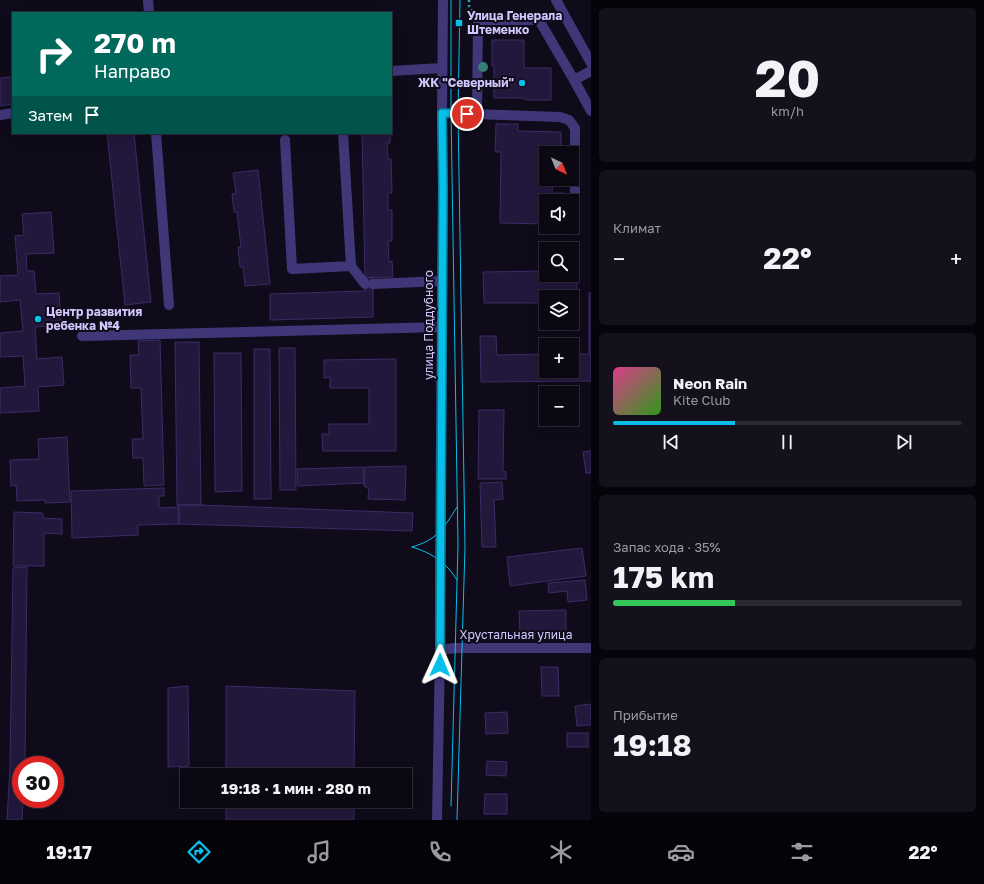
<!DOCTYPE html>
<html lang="ru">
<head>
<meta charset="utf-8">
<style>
  :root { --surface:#0b0814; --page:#14111d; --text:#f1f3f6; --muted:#9a9aa0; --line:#2b2934; --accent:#07bfe9 }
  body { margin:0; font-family:"Golos Text",sans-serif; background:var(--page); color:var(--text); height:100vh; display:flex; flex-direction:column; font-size:15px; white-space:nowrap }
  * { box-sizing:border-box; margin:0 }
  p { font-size:13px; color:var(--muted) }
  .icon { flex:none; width:22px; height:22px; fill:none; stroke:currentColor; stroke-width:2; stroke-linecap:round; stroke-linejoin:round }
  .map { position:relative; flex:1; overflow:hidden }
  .side { display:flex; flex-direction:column; gap:8px; padding:8px; background:#06040b; width:393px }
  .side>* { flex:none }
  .top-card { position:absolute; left:12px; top:12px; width:380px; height:122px; border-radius:0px; box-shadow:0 4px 16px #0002,0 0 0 1px var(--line); background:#00695c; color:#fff; overflow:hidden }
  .needle { width:26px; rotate:137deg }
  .controls { position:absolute; left:539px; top:146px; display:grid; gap:8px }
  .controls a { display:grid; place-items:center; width:40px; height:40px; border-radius:0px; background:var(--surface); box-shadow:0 4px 16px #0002,0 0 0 1px var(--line); font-size:20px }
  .speed { position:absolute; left:12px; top:756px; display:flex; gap:8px; font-size:20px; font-weight:700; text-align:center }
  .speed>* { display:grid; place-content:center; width:52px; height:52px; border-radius:50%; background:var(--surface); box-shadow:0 4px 16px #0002,0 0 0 1px var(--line); line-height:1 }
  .speed .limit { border:6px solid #d22; background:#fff; color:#111 }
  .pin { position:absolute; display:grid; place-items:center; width:34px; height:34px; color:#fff; margin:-17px; border:2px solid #fff; border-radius:50%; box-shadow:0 1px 4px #0007 }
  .me { position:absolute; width:44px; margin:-22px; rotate:1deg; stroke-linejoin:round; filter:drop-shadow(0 0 3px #0008) }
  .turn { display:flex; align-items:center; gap:14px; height:84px; padding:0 16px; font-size:18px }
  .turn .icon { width:52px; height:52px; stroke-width:2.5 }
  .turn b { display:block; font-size:28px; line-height:34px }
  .then { display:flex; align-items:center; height:38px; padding:0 16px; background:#0003; gap:8px; font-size:15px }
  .big { font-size:30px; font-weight:700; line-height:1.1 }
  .side .card { flex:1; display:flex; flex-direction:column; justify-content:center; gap:6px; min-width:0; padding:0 14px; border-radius:6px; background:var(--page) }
  .side .dial { align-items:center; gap:0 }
  .dial b { font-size:52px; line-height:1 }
  .song { display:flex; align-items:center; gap:12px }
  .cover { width:48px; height:48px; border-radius:6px; background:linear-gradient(135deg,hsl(330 70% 55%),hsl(110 70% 35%)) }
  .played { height:4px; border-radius:2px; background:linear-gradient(90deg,var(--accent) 35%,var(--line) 35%) }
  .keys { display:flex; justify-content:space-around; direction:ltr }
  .heat { display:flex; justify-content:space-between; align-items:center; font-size:22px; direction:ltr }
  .charge { height:6px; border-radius:3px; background:linear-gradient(90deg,#34c759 35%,var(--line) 0) }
  .trip { position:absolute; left:180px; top:768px; width:232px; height:40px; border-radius:0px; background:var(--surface); box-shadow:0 4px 16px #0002,0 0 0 1px var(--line); font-weight:700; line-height:40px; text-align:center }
  .tabs { display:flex; height:64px; justify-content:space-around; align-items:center; background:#040308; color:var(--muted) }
  .tabs .icon { width:28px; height:28px }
  .tabs .selected { color:var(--accent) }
  .tabs b { font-size:18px; color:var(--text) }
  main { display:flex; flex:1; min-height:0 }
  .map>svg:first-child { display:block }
  .building { fill:#22183b; stroke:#3c2b67 }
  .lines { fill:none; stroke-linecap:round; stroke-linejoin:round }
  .path { stroke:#30a5a9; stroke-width:2.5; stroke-dasharray:2 3; stroke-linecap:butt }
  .minor { stroke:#403779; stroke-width:10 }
  .tram { stroke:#07bfe9; stroke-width:1 }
  .tree { fill:#377d78 }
  .route-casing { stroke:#057c97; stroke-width:10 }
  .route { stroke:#07bfe9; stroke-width:7 }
  .poi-dot { fill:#07bfe9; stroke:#0f0b1b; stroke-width:1.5 }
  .labels { text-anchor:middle; stroke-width:4; stroke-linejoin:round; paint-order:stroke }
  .poi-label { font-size:12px; font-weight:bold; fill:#d2c7fd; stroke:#0f0b1b; text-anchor:start }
  .street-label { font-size:12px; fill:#d2c7fd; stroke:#0f0b1b }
</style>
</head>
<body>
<main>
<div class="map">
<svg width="591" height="820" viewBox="0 0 591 820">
  <rect width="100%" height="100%" fill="#0f0b1b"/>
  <path class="building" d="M492 40H524V68H551V100H525L524 98H494V66H492Z
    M13 77V104L0 106V78Z
    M496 124H518V131L561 132V153H546V179H561H553L552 193H564V201H546V224L500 223 501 152H495Z
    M107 133H134L151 302 125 305Z
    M362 133H390V143H387L388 159H391L392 193H388V210H392V241H388L389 262 392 261 393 277 365 278Z
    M258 170 270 284 245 286 243 267H240L238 247H241L237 212H234L232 194 236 193 233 173Z
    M51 212 54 253 26 254 27 271H34L36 294 59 293 61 325 35 327 37 359 62 357 64 385 38 387 39 411 0 413V388L25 386 23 356 0 357V333L23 331 20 300 0 302V276L18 275 15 236 24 235 22 214Z
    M546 271V275H572V271H577V302H572V297H546V303H484L483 272Z
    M373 277V317L270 320V294L365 291V278Z
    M589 293H591V381L481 382 480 336H496L497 355 546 354V371H572V354H589Z
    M160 340 164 485 144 486 143 458H133L132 439H143L141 388H131L130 355H139L138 341Z
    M175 342H199L201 505H177Z
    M279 348H295L296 490H280Z
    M254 349H270L271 499H254Z
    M214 353H241L242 491 215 492Z
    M396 359V451H323L322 434H329V424H369V388H330V377L324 378V360Z
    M479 410H504L503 471 506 472V479H478Z
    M67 437 70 502 45 503V500L17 501 16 485 11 486 10 460 39 459 38 439Z
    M591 451V473H586L583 452Z
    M406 466 405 500 368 499 369 489 364 486V467Z
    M363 467 364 483 298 486 297 469Z
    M502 482 503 499 494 500 496 547H482L480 483Z
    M164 488V496H159V508L178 507 179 524 138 525V535L72 538 71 491Z
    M177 505H201L413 513 412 531 179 524V507Z
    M14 512 43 513V518L62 519V534L44 533V566H13Z
    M582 548 586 576 510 586 507 557Z
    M27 567 25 765H21V799H23L22 820H7L10 768 13 568Z
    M585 580 587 600 568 602 567 591 549 593 548 583Z
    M566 610V633L520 634 519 611Z
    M541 667H558L559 696H542Z
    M188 686 189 766 168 767V688Z
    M226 686 355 691 354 775H226Z
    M591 704V725L577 726 575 706Z
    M507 712 508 733 486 734 485 713Z
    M567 733H588V747H567Z
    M487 761 507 762 506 776 486 775Z
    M485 794H507V814H484Z
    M226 801H354V820H226Z"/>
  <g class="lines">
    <path class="path" d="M469 0V6L472 11"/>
    <path class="minor" d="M148 0 149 13
      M556 0 591 63
      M391 71 442 68
      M574 80 591 111
      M442 113 560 117 569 120 575 128V219
      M0 115 13 113
      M477 115 478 20H539L574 80 591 71
      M156 133 169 305
      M285 140 292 269 351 266 343 133
      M351 266 365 284
      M373 284 442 281
      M82 336 442 327
      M440 650 455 648H591
      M437 820 440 650V559L443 188 442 113 443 0"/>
    <path class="tram" d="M451 0V113L458 545 451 806
      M412 547C432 553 446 562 457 580
      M412 547C437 540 444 528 457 507
      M457 820 465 546 458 113 460 0"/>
  </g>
  <circle class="tree" cx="483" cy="67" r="5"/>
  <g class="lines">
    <defs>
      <path id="route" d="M440 665 443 188 442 113 467 114"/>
    </defs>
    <use href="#route" class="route-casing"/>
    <use href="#route" class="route"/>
  </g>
  <g class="poi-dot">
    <rect x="455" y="19" width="8" height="8" rx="2"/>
    <circle cx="522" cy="83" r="4"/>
    <circle cx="38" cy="319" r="4"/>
  </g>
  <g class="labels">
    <g class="poi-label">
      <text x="467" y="20">Улица Генерала<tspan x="467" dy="14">Штеменко</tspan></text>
      <text x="514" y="87" text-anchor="end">ЖК "Северный"</text>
      <text x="46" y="316">Центр развития<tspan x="46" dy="14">ребенка №4</tspan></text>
    </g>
    <g class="street-label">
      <text transform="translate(429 325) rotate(-90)" y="4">улица Поддубного</text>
      <text x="516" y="639">Хрустальная улица</text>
    </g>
  </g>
</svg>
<div class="controls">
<a><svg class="needle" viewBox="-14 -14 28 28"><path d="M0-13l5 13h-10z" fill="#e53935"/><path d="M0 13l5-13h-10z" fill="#9a9aa0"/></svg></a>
<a><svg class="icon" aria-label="sound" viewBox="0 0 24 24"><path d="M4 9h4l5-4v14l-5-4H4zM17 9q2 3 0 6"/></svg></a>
<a><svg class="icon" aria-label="search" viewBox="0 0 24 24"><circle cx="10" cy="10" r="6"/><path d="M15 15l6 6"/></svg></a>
<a><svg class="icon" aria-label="layers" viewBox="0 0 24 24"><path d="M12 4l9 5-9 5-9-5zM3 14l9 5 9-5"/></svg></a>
<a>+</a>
<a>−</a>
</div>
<div class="speed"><div class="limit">30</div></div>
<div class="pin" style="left:467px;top:114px;background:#d93025"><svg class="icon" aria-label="arrive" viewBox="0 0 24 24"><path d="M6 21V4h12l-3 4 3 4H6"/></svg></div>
<svg class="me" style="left:440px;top:665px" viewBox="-20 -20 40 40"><path d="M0-17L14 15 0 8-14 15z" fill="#07bfe9" stroke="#fff" stroke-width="4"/></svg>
<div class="trip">19:18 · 1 мин · 280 m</div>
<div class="top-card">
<div class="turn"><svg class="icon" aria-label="right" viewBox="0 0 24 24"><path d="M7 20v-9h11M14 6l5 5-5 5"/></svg><div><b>270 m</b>Направо</div></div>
<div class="then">Затем<svg class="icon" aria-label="arrive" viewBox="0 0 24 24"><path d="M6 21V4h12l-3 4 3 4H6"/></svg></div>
</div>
</div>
<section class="side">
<div class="card dial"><b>20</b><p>km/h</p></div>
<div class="card"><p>Климат</p>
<div class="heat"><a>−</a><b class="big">22°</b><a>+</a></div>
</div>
<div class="card">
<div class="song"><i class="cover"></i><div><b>Neon Rain</b><p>Kite Club</p></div></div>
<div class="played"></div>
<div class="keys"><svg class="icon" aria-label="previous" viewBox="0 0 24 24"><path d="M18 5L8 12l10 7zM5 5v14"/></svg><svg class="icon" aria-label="pause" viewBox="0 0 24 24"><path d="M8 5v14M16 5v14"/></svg><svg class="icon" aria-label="next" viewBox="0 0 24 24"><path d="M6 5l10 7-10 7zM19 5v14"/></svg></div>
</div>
<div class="card"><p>Запас хода · 35%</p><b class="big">175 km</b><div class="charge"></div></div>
<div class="card"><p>Прибытие</p><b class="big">19:18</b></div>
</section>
</main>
<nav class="tabs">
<b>19:17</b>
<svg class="icon selected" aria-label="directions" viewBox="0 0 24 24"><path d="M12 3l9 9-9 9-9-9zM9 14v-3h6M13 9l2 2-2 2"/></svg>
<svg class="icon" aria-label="music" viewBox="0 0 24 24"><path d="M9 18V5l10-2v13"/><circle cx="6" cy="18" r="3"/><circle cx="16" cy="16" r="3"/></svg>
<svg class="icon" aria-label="phone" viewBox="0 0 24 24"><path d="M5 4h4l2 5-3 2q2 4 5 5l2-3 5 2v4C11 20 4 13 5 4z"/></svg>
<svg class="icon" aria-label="climate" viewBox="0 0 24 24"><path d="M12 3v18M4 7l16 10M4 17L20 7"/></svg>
<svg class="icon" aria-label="car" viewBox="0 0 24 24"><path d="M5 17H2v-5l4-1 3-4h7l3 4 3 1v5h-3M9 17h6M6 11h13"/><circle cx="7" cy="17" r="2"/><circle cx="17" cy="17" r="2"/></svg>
<svg class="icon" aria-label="filters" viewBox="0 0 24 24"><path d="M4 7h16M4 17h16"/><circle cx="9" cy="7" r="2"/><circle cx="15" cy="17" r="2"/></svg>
<b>22°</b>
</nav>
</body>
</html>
